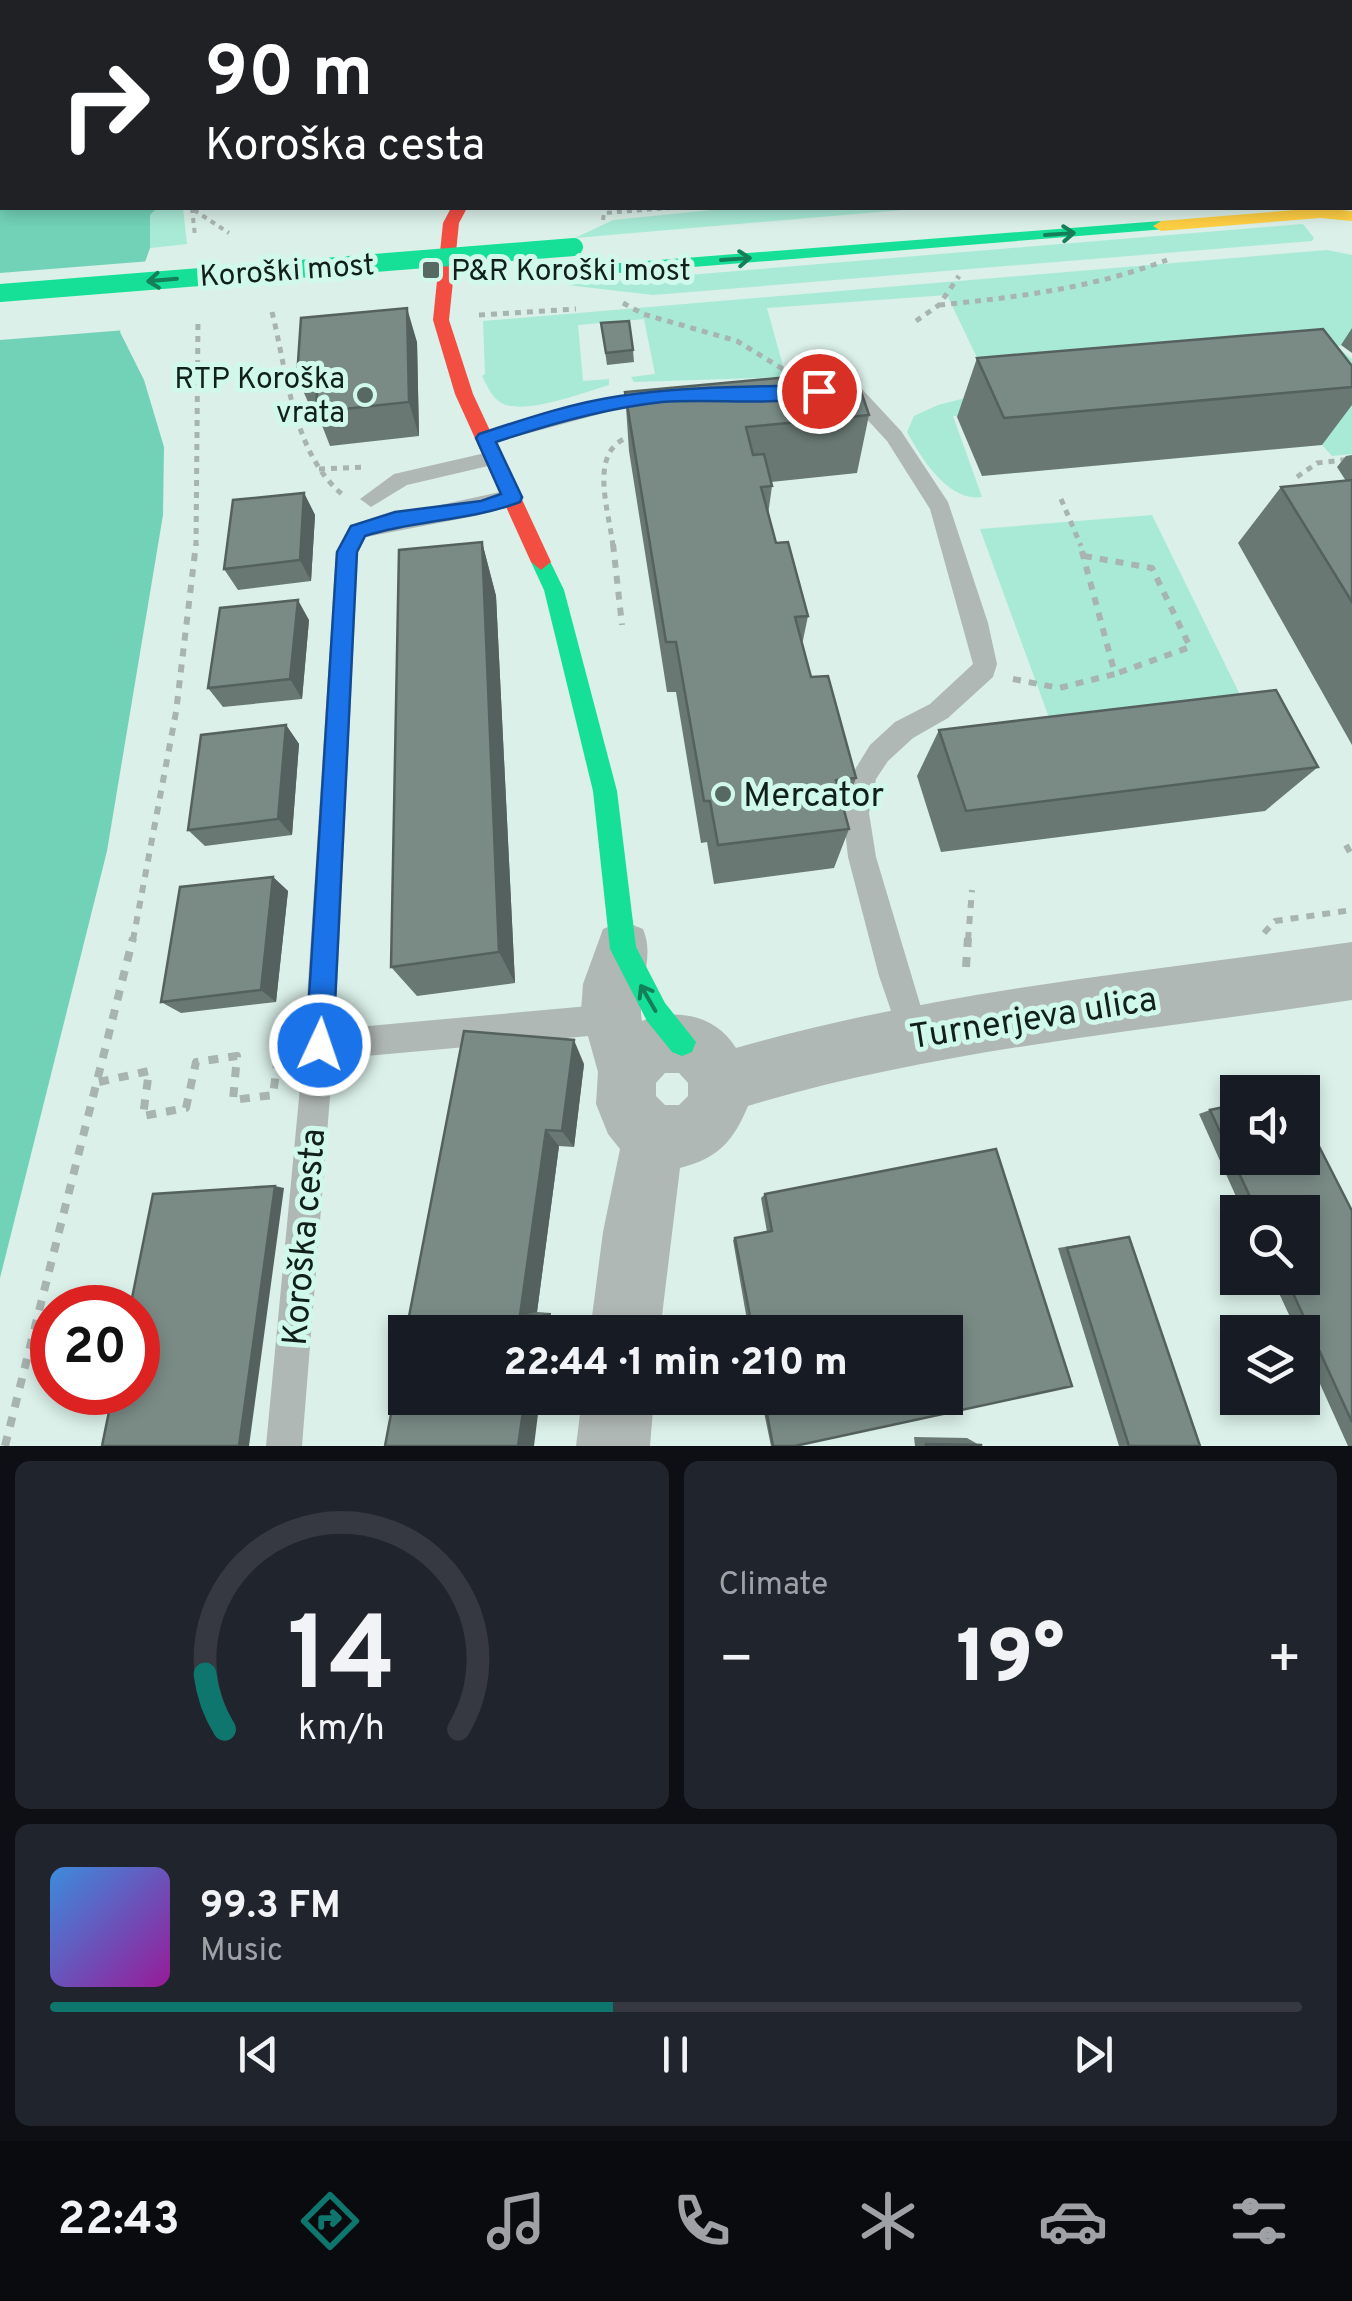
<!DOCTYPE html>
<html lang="en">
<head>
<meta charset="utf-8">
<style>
  :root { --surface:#171b24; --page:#20242c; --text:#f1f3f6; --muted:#9ea1a6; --line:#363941; --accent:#0f766e }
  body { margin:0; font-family:Overpass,sans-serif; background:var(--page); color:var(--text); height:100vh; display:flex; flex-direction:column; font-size:38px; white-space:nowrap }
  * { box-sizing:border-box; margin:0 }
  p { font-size:32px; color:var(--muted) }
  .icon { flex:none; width:55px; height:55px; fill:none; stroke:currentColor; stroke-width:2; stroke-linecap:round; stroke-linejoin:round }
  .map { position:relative; height:1446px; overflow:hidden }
  .sheet { display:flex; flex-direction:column; gap:15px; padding:15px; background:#0d0f14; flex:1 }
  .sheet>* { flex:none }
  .guide { position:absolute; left:0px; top:0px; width:1352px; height:210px; box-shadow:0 5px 15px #0003; background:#202124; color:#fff; overflow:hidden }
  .fabs { position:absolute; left:1220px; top:1075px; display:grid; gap:20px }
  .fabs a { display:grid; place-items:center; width:100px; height:100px; border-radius:0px; background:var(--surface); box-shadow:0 5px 15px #0003; font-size:50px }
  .speed { position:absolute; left:30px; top:1285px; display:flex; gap:20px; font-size:50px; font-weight:700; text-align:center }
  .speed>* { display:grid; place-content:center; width:130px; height:130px; border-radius:50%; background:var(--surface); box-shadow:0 5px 15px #0003; line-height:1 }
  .speed .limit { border:15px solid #d22; background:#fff; color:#111 }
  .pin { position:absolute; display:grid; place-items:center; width:85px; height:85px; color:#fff; margin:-42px; border:5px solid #fff; border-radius:50%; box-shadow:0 2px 10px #0007 }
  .me { position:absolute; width:110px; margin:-55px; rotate:3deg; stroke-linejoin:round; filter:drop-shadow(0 0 8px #0008) }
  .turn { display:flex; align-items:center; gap:35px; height:210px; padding:0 40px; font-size:45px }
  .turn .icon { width:130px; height:130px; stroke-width:2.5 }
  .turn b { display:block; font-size:70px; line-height:85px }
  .big { font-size:75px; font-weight:800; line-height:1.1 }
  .sheet .tile { flex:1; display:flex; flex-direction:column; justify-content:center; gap:15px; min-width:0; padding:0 35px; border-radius:15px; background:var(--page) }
  .sheet .dial { align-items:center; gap:0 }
  .dial svg { height:260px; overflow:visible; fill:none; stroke:var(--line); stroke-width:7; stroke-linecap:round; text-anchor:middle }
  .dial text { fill:var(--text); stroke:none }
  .song { display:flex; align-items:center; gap:30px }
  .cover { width:120px; height:120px; border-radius:15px; background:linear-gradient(135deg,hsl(210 70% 55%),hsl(300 70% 35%)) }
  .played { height:10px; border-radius:5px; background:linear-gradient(90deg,var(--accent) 45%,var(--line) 45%) }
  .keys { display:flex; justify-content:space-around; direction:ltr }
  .heat { display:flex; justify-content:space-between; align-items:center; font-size:55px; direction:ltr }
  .sheet .tiles { flex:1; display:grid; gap:15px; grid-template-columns:1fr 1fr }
  .tile:last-child { grid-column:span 2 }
  .trip { position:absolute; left:388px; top:1315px; width:575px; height:100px; border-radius:0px; background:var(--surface); box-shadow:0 5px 15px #0003; font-weight:800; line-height:100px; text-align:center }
  .dock { display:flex; height:160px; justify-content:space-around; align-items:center; background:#090b0e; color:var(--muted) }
  .dock .icon { width:70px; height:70px }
  .dock .active { color:var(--accent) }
  .dock b { font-size:45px; color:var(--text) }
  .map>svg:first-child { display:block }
  .green { fill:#a8ead5 }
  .water { fill:#72d2b8 }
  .pier { fill:#daf0e8 }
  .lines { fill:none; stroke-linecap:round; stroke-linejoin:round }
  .path-far3 { stroke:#a8b4b0; stroke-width:4; stroke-dasharray:5 5; stroke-linecap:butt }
  .path-far2 { stroke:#a8b4b0; stroke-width:5; stroke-dasharray:6 6; stroke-linecap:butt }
  .path-far1 { stroke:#a8b4b0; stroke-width:6; stroke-dasharray:8 8; stroke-linecap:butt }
  .path { stroke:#a8b4b0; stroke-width:8; stroke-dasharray:10 10; stroke-linecap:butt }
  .lane { fill:#b0b8b5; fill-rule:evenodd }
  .street { fill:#b0b8b5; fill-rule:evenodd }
  .fast { fill:#16e098; fill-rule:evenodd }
  .slow { fill:#ffcf43; fill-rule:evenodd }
  .jam { fill:#f24e42; fill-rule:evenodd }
  .fast-bridge { stroke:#16e098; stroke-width:18 }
  .wall { fill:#697873 }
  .shaded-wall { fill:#55615e }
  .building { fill:#7a8b86; stroke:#55615e; stroke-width:2.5 }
  .oneway { stroke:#14805a }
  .route { fill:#1a73e8; stroke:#114b97; stroke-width:2.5 }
  .poi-dot { fill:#576963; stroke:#d1f9eb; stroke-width:4 }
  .labels { text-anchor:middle; stroke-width:10; stroke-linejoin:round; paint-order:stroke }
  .far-street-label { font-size:30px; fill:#11201b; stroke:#d1f9eb }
  .far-poi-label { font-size:30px; fill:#11201b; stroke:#d1f9eb; text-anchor:start }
  .poi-label { font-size:35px; fill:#11201b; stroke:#d1f9eb; text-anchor:start }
  .street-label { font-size:35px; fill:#11201b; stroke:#d1f9eb }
</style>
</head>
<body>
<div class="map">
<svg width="1352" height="1446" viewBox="0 0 1352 1446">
  <rect width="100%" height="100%" fill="#daf0e8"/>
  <path class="green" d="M157 208H183L187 244 150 248V215Z
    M732 208H926L575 238 613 220Z
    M1303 224 1314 238 1312 241 653 295 567 285Z
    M1327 250 1352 255V340L1337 347 1352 359V454L1332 456 1322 445 953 416 982 497C948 502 922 459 907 432L914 416 938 405 993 391 947 295 767 308 786 377 634 382 631 377 655 374 644 319 578 325 583 381 609 379V385C585 392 520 417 500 402 491 396 487 385 482 376L485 374 483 321Z
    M1152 515 1245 705 1051 723 980 529Z"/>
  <path class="water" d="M0 0H162L2 2V208H157L150 215V248L120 332 144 380 164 447 163 515 107 851 0 1278Z"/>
  <path class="pier" d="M151 261 126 330 0 340V273Z"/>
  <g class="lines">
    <path class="path-far3" d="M951 0 960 2
      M1151 0 1155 2
      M192 208 195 236
      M194 210 229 233
      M603 220 604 213 670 208"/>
    <path class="path-far2" d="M623 303 643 314 737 341 801 380
      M939 305C1019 297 1092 288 1167 260
      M272 312C287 372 293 454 343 495
      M479 315 576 309
      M916 321 939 305 959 276
      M319 469 367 467
      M1297 477 1317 463 1352 459
      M1061 499 1081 546
      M196 546 198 319
      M613 546C609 510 586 447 633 436"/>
    <path class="path-far1" d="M613 544 622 625
      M1084 556 1152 568 1190 647 1115 674
      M1013 679 1059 688 1115 674 1080 544
      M1346 845 1352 856
      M1264 933 1275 921 1352 910
      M133 940 176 712 196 544
      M968 940 972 890"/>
    <path class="path" d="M966 967 968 938
      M99 1082 149 1071 143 1116 186 1108 196 1062 237 1056 233 1100 273 1095 277 1064
      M5 1446 133 938"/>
    <path class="lane" d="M590 0H604L605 2H592Z
      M1217 0H1235L1237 2H1219Z
      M1334 0H1348V2H1335Z
      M840 386 862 389 901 431 948 502 988 623 997 664 993 677 948 718 913 738 888 761 876 779 869 813 876 857 929 1034 925 1045 914 1049 903 1045 879 976 848 857 843 813 851 776 870 745 895 722 930 704 973 664 930 509 887 441 849 400 833 398V388Z
      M660 390 667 392V402L615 410 485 445 475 438 478 433 615 396Z
      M494 451 504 458 501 463 407 485 371 507 360 499 394 474Z
      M513 489 524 497 521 503 475 516 366 537 358 552 335 1029 611 1004 622 1008 626 1019 622 1030 611 1034 333 1059 302 1446H266L304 1045 336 552 350 525Z"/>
    <path class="street" d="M348 0H374V2H348Z
      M507 0H533V2H507Z
      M623 921 643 929C656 959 636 988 642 1021 675 1007 716 1015 736 1048 937 990 1146 972 1352 942V1000C1150 1031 944 1047 748 1106 733 1142 718 1158 680 1168L660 1332H590L603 1232 620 1149 608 1134 596 1104 598 1072 581 1011 583 984 603 929ZM665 1073H679L688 1083V1096L679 1105H665L656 1096V1083Z
      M582 1398H654L650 1446H576Z"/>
    <path class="fast" d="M1264 0H1276L1277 2H1265Z
      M1161 221 1166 223V229L569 277 561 272 569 267Z
      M541 554 548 557 564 590 617 791 636 947 665 1003 696 1042 692 1052 682 1056 672 1052 647 1021 610 949 593 791 544 590 531 562Z"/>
    <path class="slow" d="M1350 146H1352V157H1350Z
      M1320 208 1352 211V221L1320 218 1161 231 1153 226 1161 221Z"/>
    <path class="jam" d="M451 208H467L459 223 449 320 473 394 551 562 541 570 531 562 455 394 433 320 443 223Z"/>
    <path class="fast-bridge" d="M0 293 574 247"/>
  </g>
  <path class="wall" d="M442 0H468V2H442Z
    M1016 0H1133L1132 2H1018Z
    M601 323 633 350 634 362 607 365Z
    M1352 328V353L1341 345Z
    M417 342 419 436 330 446 316 410 312 411 297 377Z
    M977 358 1352 366V405L1322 445 982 476 957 417Z
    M625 392 869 415 857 473 771 482 772 486 768 515 776 543 808 616 802 645 811 677 856 778 844 811 849 829 834 868 714 884 707 842 701 843 676 692H667L629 451Z
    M1352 455V745L1238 543 1281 487 1346 481 1337 467 1346 456Z
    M304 493 315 515 311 581 238 590 224 569Z
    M482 542 496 596 515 983 417 996 391 967Z
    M309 620 302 699 223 707 208 688Z
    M286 725 299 744 292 835 205 846 188 830Z
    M939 730 1318 767 1265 811 941 852 917 776Z
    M273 877 288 891 276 1002 181 1013 161 1002Z
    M584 1064 574 1147 559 1146 537 1312 551 1313 548 1332H406Z
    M1210 1110 1352 1211V1446H1348L1302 1344V1332H1297L1272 1278H1302V1212H1243L1199 1114Z
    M996 1149 1072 1386 795 1446H771L761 1398H945V1332H749L733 1240 735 1238 767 1232 761 1198 765 1194Z
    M1119 1238 1200 1446H1119L1058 1248Z
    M914 1437 967 1438 981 1446H915Z"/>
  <path class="shaded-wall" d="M407 308 417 342 419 436 409 402Z
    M304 493 315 515 311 581 300 560Z
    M482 542 496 596 515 983 499 952Z
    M298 600 309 620 302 699 290 679Z
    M286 725 299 744 292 835 278 819Z
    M273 877 288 891 276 1002 261 990Z
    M574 1040 584 1064 574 1147 562 1131Z
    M546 1130 559 1146 537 1312 520 1315Z
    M275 1186 284 1188 249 1446H239Z
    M551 1313 548 1332H533L536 1316Z
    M525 1398H540L534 1446H518Z"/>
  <path class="building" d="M285 0H324V2H284Z
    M391 0H437V2H391Z
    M773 0H921L923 2H743Z
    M1031 0H1127L1129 2H1033Z
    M407 308 409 402 316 412 318 375 297 377 301 318Z
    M629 321 633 350 606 353 601 323Z
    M1323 329 1352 366V387L1004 418 977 358Z
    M854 371 869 415 746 427 753 455 764 454 772 486 761 487 776 543 788 542 808 616 795 617 811 677 828 676 856 778 836 780 849 829 718 845 710 801H704L676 642H666L625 392Z
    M1352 480V602L1281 487Z
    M304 493 300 560 224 569 233 500Z
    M482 542 499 952 391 967 399 550Z
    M298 600 290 679 208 688 220 608Z
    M1276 690 1318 767 966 811 939 730Z
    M286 725 278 819 188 830 201 735Z
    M273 877 261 990 161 1002 180 887Z
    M464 1031 574 1040 562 1131 546 1130 520 1315 536 1316 533 1332H406Z
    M1238 1104V1158H1302V1113L1352 1211V1422L1286 1278H1302V1212H1257L1210 1110Z
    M996 1149 1072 1386 795 1446H773L764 1398H945V1332H753L735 1238 772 1231 765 1194Z
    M275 1186 239 1446H102L113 1392H138V1308H130L153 1194Z
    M1129 1237 1200 1446H1129L1067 1248Z
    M405 1340V1398H525L518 1446H385Z
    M926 1444 981 1445V1446H926Z"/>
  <defs><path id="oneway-shaft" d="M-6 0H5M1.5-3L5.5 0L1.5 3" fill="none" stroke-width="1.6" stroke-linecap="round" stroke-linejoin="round" transform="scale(2.5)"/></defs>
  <g class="oneway">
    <use href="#oneway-shaft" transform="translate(1060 234) rotate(-4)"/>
    <use href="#oneway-shaft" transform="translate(736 259) rotate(-4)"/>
    <use href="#oneway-shaft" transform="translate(162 280) rotate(175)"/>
    <use href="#oneway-shaft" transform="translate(648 998) rotate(-120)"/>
  </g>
  <path class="route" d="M819 385 825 386V395C774 407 715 398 662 402 606 408 550 424 496 442L522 497 520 502C469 521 416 520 365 536L357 552 333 1045 329 1055 320 1059 310 1055 306 1045 337 552 351 526 395 512 481 501 501 494 476 438 479 434C525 419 572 403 620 396 685 386 753 387 819 385Z"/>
  <g class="poi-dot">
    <rect x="421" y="260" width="20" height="20" rx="5"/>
    <circle cx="365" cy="395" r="10"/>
    <circle cx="723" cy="794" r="10"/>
  </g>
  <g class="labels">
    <g class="far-street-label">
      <text transform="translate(287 270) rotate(-4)" y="10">Koroški most</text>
    </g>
    <g class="far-poi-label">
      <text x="451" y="280">P&amp;R Koroški most</text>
      <text x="345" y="388" text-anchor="end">RTP Koroška<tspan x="345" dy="34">vrata</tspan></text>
    </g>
    <g class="poi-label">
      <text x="743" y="806">Mercator</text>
    </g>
    <g class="street-label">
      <text transform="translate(1033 1017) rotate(-9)" y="12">Turnerjeva ulica</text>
      <text transform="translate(303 1237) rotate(-85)" y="12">Koroška cesta</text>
    </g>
  </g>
</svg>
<div class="fabs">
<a><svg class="icon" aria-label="sound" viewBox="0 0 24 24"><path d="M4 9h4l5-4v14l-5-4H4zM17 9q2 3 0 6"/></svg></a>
<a><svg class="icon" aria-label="search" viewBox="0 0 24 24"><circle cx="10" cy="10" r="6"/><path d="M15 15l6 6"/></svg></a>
<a><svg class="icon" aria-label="layers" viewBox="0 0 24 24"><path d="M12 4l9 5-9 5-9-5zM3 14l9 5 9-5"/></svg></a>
</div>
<div class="speed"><div class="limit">20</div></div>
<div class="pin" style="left:819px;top:391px;background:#d93025"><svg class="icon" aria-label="arrive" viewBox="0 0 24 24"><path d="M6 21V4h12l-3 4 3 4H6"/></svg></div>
<svg class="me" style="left:320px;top:1045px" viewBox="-20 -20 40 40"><circle r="17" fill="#1a73e8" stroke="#fff" stroke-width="3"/><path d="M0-11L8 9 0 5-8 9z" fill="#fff"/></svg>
<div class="trip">22:44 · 1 min · 210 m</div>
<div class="guide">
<div class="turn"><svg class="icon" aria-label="right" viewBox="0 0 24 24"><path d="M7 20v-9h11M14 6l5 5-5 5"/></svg><div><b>90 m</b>Koroška cesta</div></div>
</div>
</div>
<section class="sheet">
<div class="tiles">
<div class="tile dial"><svg viewBox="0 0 100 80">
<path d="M14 69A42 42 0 1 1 86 69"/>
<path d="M14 69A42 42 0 0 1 8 52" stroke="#0f766e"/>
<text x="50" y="56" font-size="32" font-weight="700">14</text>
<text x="50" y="72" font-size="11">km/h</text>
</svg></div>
<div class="tile"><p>Climate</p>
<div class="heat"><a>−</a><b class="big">19°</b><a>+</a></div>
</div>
<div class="tile">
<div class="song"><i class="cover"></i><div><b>99.3 FM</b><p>Music</p></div></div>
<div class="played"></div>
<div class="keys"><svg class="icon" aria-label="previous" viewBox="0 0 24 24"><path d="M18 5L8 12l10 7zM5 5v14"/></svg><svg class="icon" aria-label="pause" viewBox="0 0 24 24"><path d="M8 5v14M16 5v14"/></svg><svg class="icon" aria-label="next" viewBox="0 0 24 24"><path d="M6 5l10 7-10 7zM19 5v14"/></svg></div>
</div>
</div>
</section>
<nav class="dock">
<b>22:43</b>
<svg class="icon active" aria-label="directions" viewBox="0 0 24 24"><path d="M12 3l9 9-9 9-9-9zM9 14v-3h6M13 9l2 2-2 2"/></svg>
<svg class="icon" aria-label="music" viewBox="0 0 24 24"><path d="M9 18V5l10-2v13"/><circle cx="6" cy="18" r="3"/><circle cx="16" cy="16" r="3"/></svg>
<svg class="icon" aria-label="phone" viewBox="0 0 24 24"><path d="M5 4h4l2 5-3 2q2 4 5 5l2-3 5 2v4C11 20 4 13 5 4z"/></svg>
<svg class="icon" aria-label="climate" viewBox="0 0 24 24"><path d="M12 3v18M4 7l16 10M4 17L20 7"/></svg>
<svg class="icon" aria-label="car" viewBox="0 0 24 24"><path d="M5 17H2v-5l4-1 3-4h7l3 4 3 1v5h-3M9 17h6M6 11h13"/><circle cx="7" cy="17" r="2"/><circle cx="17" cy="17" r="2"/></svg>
<svg class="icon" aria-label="filters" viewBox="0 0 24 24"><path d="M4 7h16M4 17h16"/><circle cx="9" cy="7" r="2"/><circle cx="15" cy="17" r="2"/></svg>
</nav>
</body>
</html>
